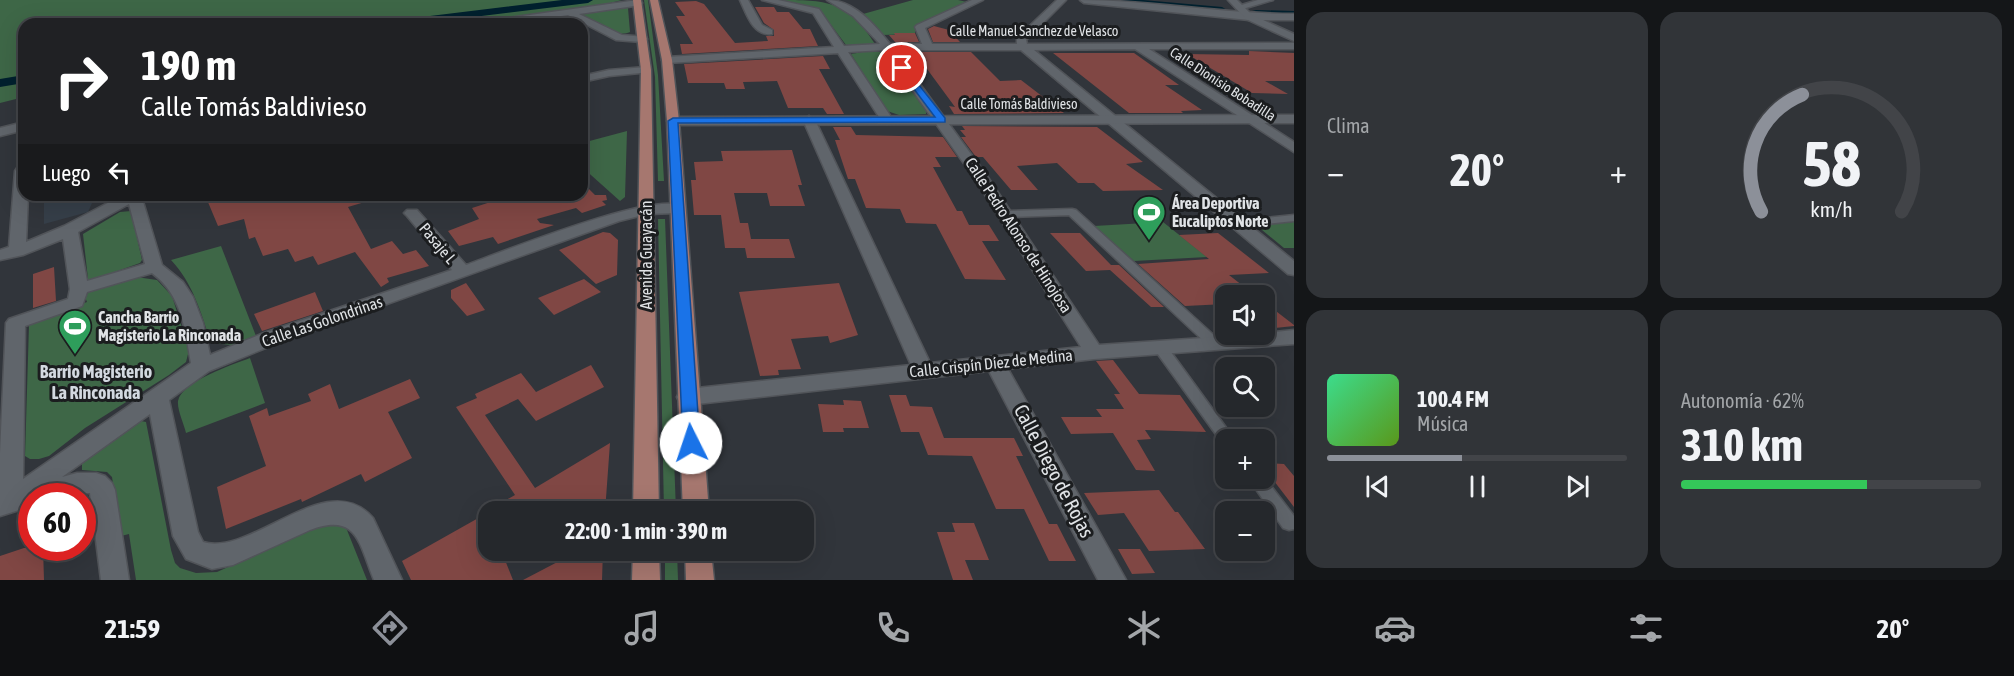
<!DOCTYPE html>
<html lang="es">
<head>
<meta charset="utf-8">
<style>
  :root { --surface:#25282c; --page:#313438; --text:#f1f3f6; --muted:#a3a6a9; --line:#424448; --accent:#8c9099 }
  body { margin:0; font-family:"Asap Condensed",sans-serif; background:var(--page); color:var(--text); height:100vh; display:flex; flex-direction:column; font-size:22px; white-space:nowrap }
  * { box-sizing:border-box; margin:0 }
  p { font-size:20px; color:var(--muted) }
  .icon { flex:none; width:33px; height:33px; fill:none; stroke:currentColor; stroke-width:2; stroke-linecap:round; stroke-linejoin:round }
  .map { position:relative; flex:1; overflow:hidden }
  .side { display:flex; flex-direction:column; gap:12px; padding:12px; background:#141618; width:720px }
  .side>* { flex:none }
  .top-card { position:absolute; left:18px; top:18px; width:570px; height:183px; border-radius:18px; box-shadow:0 6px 24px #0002,0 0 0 2px var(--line); background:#202124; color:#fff; overflow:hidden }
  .buttons { position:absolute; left:1215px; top:285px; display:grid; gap:12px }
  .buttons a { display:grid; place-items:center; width:60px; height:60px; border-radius:12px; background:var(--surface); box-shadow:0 6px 24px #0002,0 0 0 2px var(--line); font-size:30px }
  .speed { position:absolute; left:18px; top:483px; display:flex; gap:12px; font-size:30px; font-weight:700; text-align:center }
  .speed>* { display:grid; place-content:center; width:78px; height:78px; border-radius:50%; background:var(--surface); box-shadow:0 6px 24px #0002,0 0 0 2px var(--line); line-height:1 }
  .speed .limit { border:9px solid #d22; background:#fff; color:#111 }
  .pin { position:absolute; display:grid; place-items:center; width:51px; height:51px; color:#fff; margin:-26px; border:3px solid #fff; border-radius:50%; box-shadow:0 2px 6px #0007 }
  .me { position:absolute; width:66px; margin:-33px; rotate:356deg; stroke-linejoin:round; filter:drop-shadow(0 0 4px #0008) }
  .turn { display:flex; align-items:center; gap:21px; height:126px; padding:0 24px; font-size:27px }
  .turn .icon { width:78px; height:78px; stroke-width:2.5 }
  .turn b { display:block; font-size:42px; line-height:51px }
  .then { display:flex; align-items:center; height:57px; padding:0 24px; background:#0003; gap:12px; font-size:22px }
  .big { font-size:45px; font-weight:700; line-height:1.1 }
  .side .tile { flex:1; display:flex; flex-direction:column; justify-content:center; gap:9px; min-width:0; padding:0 21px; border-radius:18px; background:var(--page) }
  .side .dial { align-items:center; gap:0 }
  .dial svg { height:156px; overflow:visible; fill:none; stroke:var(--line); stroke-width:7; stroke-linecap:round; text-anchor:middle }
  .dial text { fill:var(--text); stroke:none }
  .song { display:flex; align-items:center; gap:18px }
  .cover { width:72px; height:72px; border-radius:9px; background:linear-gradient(135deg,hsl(150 70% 55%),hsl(90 70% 35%)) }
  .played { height:6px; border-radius:3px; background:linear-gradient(90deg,var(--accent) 45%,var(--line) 45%) }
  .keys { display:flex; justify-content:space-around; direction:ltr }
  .heat { display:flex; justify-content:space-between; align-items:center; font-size:33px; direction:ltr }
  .charge { height:9px; border-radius:4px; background:linear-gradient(90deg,#34c759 62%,var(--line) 0) }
  .side .tiles { flex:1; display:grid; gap:12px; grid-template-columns:repeat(2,1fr) }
  .trip { position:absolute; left:478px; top:501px; width:336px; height:60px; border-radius:18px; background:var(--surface); box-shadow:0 6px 24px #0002,0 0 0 2px var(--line); font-weight:700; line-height:60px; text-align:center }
  .menu { display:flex; height:96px; justify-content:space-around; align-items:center; background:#0f1012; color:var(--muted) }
  .menu .icon { width:42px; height:42px }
  .menu .active { color:var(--accent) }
  .menu b { font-size:27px; color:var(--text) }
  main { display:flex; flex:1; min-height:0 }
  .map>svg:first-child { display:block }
  .built { fill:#363f49 }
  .green { fill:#3e6747 }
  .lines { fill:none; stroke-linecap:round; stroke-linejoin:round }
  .canal { fill:#00202e; fill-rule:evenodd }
  .building { fill:#804744 }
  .lane-casing { stroke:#515459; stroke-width:3 }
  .street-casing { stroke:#515459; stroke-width:3 }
  .secondary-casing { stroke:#515459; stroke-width:3 }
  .primary-casing { stroke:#515459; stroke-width:3 }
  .lane { fill:#60656b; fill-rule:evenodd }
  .street { fill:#60656b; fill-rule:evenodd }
  .secondary { fill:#60656b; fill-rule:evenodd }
  .primary { fill:#a6776f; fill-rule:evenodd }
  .route { fill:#1a73e8; stroke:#114b97; stroke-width:1.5 }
  .labels { text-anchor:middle; stroke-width:6; stroke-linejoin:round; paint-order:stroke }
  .far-street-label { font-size:14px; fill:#e0e3e6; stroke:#1b1d1f }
  .poi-label { font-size:16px; font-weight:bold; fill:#e0e3e6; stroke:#1b1d1f; text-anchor:start }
  .street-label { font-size:16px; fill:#e0e3e6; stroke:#1b1d1f }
  .neighbourhood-label { font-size:18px; font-weight:bold; fill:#d3d9e0; stroke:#1b1d1f }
  .near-street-label { font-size:20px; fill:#e0e3e6; stroke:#1b1d1f }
</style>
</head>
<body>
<main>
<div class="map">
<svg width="1294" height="580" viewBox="0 0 1294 580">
  <rect width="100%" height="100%" fill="#31353b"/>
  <path class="built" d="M44 195H113L92 203 88 212 44 224Z"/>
  <path class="green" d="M0 0H622L606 4 463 24H24V97L0 103Z
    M644 0H648L658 75 664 181H658L655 77Z
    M779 0C825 0 848 0 875 44L846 45 819 9Z
    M913 0H958L967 2 915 26V34L882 35 863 14Z
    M626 8H628L630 32C615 39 593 23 581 14Z
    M874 50 885 54 926 111V114L899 115 887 111 851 54Z
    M627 131 625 197 620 201 582 167V143Z
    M131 211 142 260 140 263 95 279H88L83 234 120 212Z
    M658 219H665L676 511H664Z
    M1163 222 1207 257 1134 261 1094 226Z
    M1294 222V248H1284L1256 225Z
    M221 246 256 336 232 345 211 343C201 313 193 283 171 260Z
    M136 277 157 280 172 296 189 350 186 362 169 375 85 428 49 456 39 459H30L25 456 29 325 36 320 87 302 85 297 89 292Z
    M250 358 265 403 186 433C184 424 177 410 178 401 182 381 232 365 250 358Z
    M141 421 146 422 171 550 175 563 180 568 196 573 217 572 322 524 345 525 367 580H136L129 534 121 536 112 477 107 472 82 470V460L131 423Z
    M665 551H677L678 580H665Z"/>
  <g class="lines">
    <path class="canal" d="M562 0H593L588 3 416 24H383L389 21Z
      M1102 0H1143L1222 7 1227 10 1222 13 1107 3Z
      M1256 10 1294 11V17L1252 15V11Z
      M24 75V83L0 87V79Z"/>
  </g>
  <path class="building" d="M696 1 704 4 735 43 768 41 766 36H774V30L764 23 755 7H774L777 12H789L803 29H810L818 46 682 54 680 44H693L676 16H685L675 2Z
    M934 26 949 30 960 42H933L928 29Z
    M894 33H915L919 42H895L889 35H895Z
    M1249 51 1294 53V81H1265L1288 94 1252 93 1187 54 1249 55Z
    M905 52H971L1000 81 1021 80 1064 113 954 114 949 106 955 107 916 54Z
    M1053 53H1134L1179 85H1165L1202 110 1181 111 1183 113H1129Z
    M823 56 830 69H819L844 114H827L823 108H788L777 81 743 82 745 89H726L724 83H688L684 64Z
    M962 126 1097 127 1143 162 1126 164 1163 190 1103 191 1094 183H1078L1057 163 1017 166 1038 190H1011L983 157H976L961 137H966L960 130H965Z
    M833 127H851L856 135 943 137 957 157H935L941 167H933L957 211H962L969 225H989L999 241H982L1006 280 965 279 936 224 906 223 900 209 866 208 855 179H848L835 140H840Z
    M792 150 802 185H798L805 206H770L767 193H734L740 223H748L751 239H789L795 258H747L745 248H725L721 215H694L691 180H696L694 162 723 161 721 151Z
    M582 182 595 195H606L607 200 602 201 606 205 582 213 576 208 537 219 540 223 554 225 498 244 493 237 459 246 448 231 479 219 472 208 512 195H582Z
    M205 195H375V199L348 207 371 249 392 241 403 254 416 250 429 266 387 278 389 282 381 287 355 252 318 265 313 256 295 262 288 249 263 256 255 237 249 239 244 219 218 226Z
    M603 232 610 233 618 240 617 275 596 284 559 250Z
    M1050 233H1080L1111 265H1119L1164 307H1151L1110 270 1086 271Z
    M1218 233 1269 273 1229 275 1256 296H1226V304L1185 306 1138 264 1209 259 1179 235Z
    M54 267 56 301 33 308V274Z
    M584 279 601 292 554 315 538 298Z
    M466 283 485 310 467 316 451 298V290Z
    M839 283 858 335 830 343 828 336 791 339 801 369 778 370 779 375 760 376 739 292Z
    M315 292 323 311 262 331 254 314Z
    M1264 302 1294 325V326L1264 329Z
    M1113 360 1139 394 1180 395 1206 432 1145 430 1151 439 1137 440 1155 471 1136 470 1113 433 1071 434 1061 417H1102L1096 409H1124L1114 394H1120L1096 361Z
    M591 365 604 387 536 421 518 399 485 415 535 488 610 443 605 512H485L515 495 456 407 477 398 475 394 521 373 536 392Z
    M410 379 420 398 388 412 412 458 365 482 361 474 302 502 301 499 226 529 217 487 266 466 249 416 267 408 269 416 311 401 308 394 330 384 339 409Z
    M889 395H906L910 406 932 407 944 438H1014L1023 456H1016L1049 524H1057L1076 561H1049L1024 509H996L972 456 928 455 919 432H901Z
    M843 400 861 401 869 428H843L844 432H823L818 404 844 405Z
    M1264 463 1284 464 1294 476V507L1264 468Z
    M1159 490 1175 512H1178L1205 549 1149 551 1124 513 1098 515 1084 493Z
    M489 512V550H501L513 580H411L402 561Z
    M952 523H974L989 560H965L973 580H953L937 532H955Z
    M24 548H43L44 580H0V556Z
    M1118 549H1140L1155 573 1132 574Z
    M567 550H603L602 580H523L567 557Z"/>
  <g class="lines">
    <defs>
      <path id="lane" d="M1072 209 1076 210 1219 340 1221 343 1219 346H1209L1069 215 1008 217 1003 214 1008 211Z
        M1294 215V221L1239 227 1234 224 1239 221Z
        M1160 343 1165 344 1235 440H1226V445L1223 444 1155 350 1153 347 1155 344Z
        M1264 477 1294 516V529L1289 530 1283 528 1248 478Z"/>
      <path id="street" d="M638 0 642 3 641 5 579 14 622 35 646 37 647 39 642 42 616 40 568 15 506 24H481L486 21Z
        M740 0H748L762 25 772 30V34C753 36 747 15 740 0Z
        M762 0H778L819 9 844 46 880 44 853 16 827 0C854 0 874 24 890 44H922L915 27 917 25 972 0H983L925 28 932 44H1017V38L1057 0H1066L1026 40 1027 44 1294 43V49H1149L1294 142V152L1135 49 1034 50 1294 261V275L1288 274 1021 50H895L989 179 1099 345 1264 334V333L1294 330V344L1094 359 1008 369 1126 580H1098L989 371 688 405 680 403 677 397 680 391 688 389 911 365 803 120 809 116 815 120 930 363 1081 347 977 182 884 50 848 52 893 120 887 124 881 120 838 53 667 63 662 60 667 57 834 47 813 13Z
        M1080 0C1151 0 1222 14 1294 14V20H1249L1084 3Z
        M1258 0H1273L1239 10 1235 7Z
        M646 67 650 68V72L609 76 582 82V76L609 70Z
        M24 122V130L0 136V128Z
        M24 167V195H28L26 242 64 226 123 195H141L162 265 183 282 193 297 203 323 210 355 264 333 452 270 407 216 404 213 407 210H417L466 265C497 254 665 186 684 208L676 213 647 214 619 221 278 343 209 371 169 400 198 532 203 542C253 557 327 465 373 518L402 580H374C359 544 358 512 310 530L233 565 212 569 186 559 173 536 150 414 62 477 77 473H96L105 476 112 483 115 490 129 580H101L90 493H77L65 496H32V506L0 516V453L6 323 9 319 68 299 70 289 63 239 23 255 0 260V250L9 247 15 171 17 168ZM129 204 145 264 87 281 78 232ZM152 273C182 295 185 329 191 363L23 479 25 326 82 306 87 292Z"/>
      <path id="secondary" d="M1228 0H1237L1252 15 1294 34V41L1246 19Z
        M1294 115V123L673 125 667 121 673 117Z"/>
      <path id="primary" d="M633 0H641L651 70 659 512H633L641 70Z
        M650 0H658L672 60 679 121 709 512H683L667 121 662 60Z
        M633 550H659L660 580H632Z
        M685 550H711L714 580H686Z"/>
    </defs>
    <use href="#lane" class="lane-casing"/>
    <use href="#street" class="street-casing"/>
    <use href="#secondary" class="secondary-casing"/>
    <use href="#primary" class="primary-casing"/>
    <use href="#lane" class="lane"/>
    <use href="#street" class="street"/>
    <use href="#secondary" class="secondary"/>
    <use href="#primary" class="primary"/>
  </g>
  <path class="route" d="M899 66H904L945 118V122L678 123 700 443 697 448 691 450 685 448 683 443 668 121 673 118 935 117 899 69Z"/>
  <defs>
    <symbol id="stadium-pin" viewBox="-11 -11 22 30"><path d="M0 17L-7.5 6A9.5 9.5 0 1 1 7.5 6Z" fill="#2e9e5b" stroke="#1b1d1f"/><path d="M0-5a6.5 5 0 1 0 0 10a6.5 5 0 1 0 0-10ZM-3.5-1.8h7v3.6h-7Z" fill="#fff"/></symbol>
  </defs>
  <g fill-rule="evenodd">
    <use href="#stadium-pin" x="1130" y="193" width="38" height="52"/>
    <use href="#stadium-pin" x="56" y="307" width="38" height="52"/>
  </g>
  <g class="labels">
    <g class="far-street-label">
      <text x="1034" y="36">Calle Manuel Sanchez de Velasco</text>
      <text transform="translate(1223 84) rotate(33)" y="5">Calle Dionisio Bobadilla</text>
      <text x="1019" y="109">Calle Tomás Baldivieso</text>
    </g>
    <g class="poi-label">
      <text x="1172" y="209">Área Deportiva<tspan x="1172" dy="18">Eucaliptos Norte</tspan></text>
      <text x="98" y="323">Cancha Barrio<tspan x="98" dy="18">Magisterio La Rinconada</tspan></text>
    </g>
    <g class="street-label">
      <text transform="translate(1019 235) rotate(57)" y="6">Calle Pedro Alonso de Hinojosa</text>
      <text transform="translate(438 243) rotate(50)" y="6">Pasaje L</text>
      <text transform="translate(646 255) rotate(-90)" y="6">Avenida Guayacán</text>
      <text transform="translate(322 321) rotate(-19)" y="6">Calle Las Golondrinas</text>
      <text transform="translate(991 363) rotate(-6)" y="6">Calle Crispín Díez de Medina</text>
    </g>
    <g class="neighbourhood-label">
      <text x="96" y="378">Barrio Magisterio<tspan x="96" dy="21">La Rinconada</tspan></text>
    </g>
    <g class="near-street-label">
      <text transform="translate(1054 471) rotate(62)" y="7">Calle Diego de Rojas</text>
    </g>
  </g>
</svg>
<div class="buttons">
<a><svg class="icon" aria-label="sound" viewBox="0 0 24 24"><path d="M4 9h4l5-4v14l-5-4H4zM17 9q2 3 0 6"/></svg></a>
<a><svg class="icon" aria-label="search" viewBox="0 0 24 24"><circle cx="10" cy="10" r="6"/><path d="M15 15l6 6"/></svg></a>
<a>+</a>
<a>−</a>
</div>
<div class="speed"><div class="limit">60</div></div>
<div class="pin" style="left:902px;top:68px;background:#d93025"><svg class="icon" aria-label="arrive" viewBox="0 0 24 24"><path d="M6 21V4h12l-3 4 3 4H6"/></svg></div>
<svg class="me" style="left:691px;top:443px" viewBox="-20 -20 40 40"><circle r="19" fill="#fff"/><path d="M0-13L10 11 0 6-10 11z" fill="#1a73e8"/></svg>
<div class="trip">22:00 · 1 min · 390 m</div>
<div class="top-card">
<div class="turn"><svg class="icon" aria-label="right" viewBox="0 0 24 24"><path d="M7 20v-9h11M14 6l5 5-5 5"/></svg><div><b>190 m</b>Calle Tomás Baldivieso</div></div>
<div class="then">Luego<svg class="icon" aria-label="left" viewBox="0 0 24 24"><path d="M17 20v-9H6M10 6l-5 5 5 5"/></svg></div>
</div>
</div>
<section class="side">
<div class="tiles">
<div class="tile"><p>Clima</p>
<div class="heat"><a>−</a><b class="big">20°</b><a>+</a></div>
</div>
<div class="tile dial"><svg viewBox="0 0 100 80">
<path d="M14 69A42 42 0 1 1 86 69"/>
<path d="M14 69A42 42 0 0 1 35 9" stroke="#8c9099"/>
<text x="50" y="56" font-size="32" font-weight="700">58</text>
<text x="50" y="72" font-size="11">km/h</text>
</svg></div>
<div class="tile">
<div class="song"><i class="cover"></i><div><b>100.4 FM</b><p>Música</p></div></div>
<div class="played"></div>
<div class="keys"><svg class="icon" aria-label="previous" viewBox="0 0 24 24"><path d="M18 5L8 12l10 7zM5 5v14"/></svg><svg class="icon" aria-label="pause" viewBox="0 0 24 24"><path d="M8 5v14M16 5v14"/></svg><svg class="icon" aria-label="next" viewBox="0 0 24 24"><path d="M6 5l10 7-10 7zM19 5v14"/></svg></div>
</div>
<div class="tile"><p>Autonomía · 62%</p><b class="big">310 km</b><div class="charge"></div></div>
</div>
</section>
</main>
<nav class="menu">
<b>21:59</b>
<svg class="icon active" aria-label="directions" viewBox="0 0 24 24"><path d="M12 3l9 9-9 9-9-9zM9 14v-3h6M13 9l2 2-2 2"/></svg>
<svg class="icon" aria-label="music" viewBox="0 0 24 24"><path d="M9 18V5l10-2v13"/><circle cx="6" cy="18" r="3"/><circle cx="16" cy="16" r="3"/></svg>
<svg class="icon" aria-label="phone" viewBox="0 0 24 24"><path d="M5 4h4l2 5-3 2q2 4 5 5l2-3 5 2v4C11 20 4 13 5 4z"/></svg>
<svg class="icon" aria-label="climate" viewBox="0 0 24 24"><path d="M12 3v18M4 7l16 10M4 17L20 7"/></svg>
<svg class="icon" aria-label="car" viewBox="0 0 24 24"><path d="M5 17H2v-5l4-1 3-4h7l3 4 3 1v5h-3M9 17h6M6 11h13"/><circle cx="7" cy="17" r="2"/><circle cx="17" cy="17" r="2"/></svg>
<svg class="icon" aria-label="filters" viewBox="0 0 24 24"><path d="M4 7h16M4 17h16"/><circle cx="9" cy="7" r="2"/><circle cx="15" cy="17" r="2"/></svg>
<b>20°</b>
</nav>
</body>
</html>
